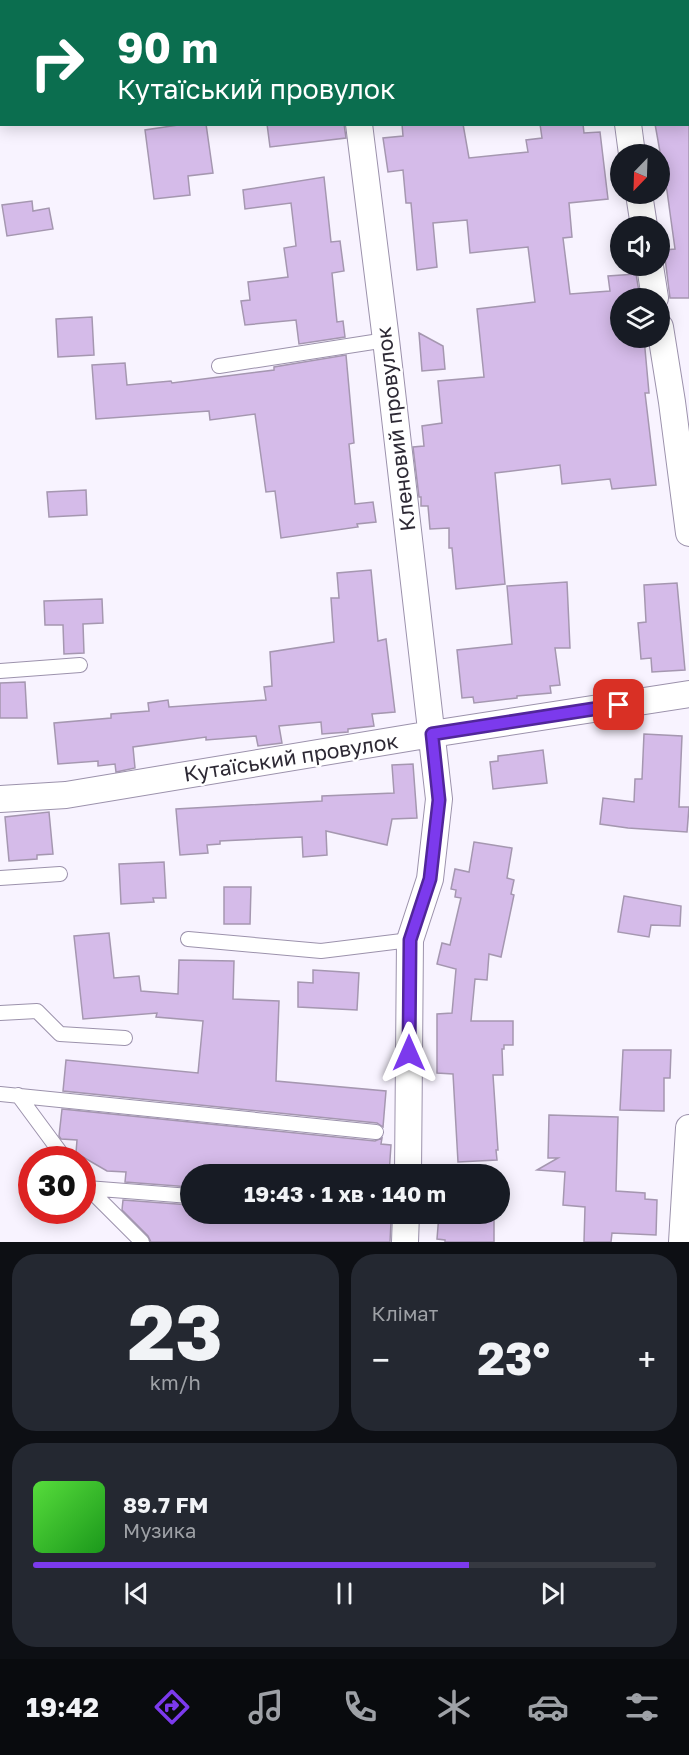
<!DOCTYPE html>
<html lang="uk">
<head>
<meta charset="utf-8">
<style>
  :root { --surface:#171b24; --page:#242831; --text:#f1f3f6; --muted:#9ea1a6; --line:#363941; --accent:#7c3aed }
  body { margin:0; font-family:"Golos Text",sans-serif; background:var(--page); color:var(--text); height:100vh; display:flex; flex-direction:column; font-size:22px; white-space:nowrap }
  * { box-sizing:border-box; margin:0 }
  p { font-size:20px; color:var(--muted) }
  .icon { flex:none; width:33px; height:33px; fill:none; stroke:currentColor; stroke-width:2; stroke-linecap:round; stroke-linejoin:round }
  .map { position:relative; height:1242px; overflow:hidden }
  .panel { display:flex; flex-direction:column; gap:12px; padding:12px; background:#0d0f14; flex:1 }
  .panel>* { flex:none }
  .banner { position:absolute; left:0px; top:0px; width:690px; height:126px; box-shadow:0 3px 15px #0003; background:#0b6e4f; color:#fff; overflow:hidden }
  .needle { width:39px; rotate:203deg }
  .tools { position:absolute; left:610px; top:144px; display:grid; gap:12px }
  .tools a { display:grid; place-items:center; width:60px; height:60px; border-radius:50%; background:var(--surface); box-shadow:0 3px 15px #0003; font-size:30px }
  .speed { position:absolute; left:18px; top:1146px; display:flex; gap:12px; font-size:30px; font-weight:700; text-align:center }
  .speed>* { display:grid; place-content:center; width:78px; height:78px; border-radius:50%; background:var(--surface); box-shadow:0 3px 15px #0003; line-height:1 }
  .speed .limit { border:9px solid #d22; background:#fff; color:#111 }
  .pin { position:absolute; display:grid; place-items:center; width:51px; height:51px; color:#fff; margin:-26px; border-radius:12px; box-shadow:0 3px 9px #0006 }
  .me { position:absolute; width:66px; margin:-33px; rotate:0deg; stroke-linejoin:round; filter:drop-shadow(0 0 4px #0008) }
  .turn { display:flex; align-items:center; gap:21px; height:126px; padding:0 18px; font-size:27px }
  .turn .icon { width:78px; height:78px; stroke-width:2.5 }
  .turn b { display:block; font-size:42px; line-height:51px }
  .big { font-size:45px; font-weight:700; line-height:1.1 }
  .panel .tile { flex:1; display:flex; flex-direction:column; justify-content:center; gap:9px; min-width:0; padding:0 21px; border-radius:24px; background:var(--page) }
  .panel .dial { align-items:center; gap:0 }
  .dial b { font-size:78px; line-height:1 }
  .song { display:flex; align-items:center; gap:18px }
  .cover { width:72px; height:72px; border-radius:9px; background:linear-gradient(135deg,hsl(110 70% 55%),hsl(120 70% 35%)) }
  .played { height:6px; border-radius:3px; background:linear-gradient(90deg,var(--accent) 70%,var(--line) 70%) }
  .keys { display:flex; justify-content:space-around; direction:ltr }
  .heat { display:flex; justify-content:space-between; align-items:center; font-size:33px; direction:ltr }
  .panel .tiles { flex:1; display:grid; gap:12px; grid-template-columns:1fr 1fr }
  .tile:last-child { grid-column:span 2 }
  .trip { position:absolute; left:180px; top:1164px; width:330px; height:60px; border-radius:30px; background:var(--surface); box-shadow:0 3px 15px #0003; font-weight:700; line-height:60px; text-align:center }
  .tab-bar { display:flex; height:96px; justify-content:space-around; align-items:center; background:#090b0e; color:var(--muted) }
  .tab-bar .icon { width:42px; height:42px }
  .tab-bar .active { color:var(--accent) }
  .tab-bar b { font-size:27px; color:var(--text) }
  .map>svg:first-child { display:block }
  .building { fill:#d5bbe9; stroke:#a597b0; stroke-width:1.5 }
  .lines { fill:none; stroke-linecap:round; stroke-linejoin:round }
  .lane-casing { stroke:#9c92ac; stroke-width:16 }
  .street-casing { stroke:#9c92ac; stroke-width:28 }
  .lane { stroke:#fff; stroke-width:14 }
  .street { stroke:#fff; stroke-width:26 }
  .route-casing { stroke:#51269a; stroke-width:15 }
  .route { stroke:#7c3aed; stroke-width:10 }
  .labels { text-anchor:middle; stroke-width:5; stroke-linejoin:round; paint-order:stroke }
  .street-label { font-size:21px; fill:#2d2934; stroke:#fff }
</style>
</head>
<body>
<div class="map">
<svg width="689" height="1242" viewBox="0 0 689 1242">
  <rect width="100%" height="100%" fill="#f8f3ff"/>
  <path class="building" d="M185 124H206L213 173 188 176 190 195 154 199 145 130Z
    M267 124H344L346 138 270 147Z
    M402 124H463L469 158 528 152 526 140 542 138 540 124H583L584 133 600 132 608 199 569 203 572 237 563 238 570 294 610 291 608 276 636 274 640 298H621V338H644L649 393H645L656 485 612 489 610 479 562 484 560 465 495 473 505 584 456 589 452 548H449V528L430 529 428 506H421V497H419L413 447 424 446 422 426 442 423 438 381 484 377 477 309 535 302 528 247 470 253 467 220 433 223 437 267 417 270 411 203H406L403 170 388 172 383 138 403 136Z
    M655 124H689V298H670L664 250 675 249 667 191Z
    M324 177 331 242 340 241 344 271 332 273 337 322 343 321 345 337 299 344 296 320 245 325 241 301 250 300 248 282 288 277 284 248 296 246 291 203 245 209 243 190Z
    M32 201 33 211 49 208 53 229 7 236 2 205Z
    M92 317 94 355 58 357 56 319Z
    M419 333 443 346 445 369 422 371Z
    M346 355 354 443 349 444 355 504 373 502 376 522 357 524 358 527 281 538 275 491 266 492 255 414 210 420 209 411 96 419 92 365 125 363 127 385 171 381 172 383 274 370V367Z
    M86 490 87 515 49 517 47 492Z
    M371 570 378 641 386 639 395 712 372 714 374 726 348 729V732L322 734 321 722 279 726 282 743 258 746 256 736 206 740V737L133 747 135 768 116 772 115 764 98 766V761L58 764 54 723 111 718V714L149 711 148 703 168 700 169 707 266 700 264 687 272 686 270 652 334 642 331 598H339L337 573Z
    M567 582 570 648H555L560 685 550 686 551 693 517 696V698L474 703 473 697 462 698 457 650 512 644 507 586Z
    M677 583 685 670 652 672 651 658 641 659 638 623 646 622 644 585Z
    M102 599 103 623 83 624 84 653 64 654 63 625H45L44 601Z
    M25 682 27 718H0V683Z
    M644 734 682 736 679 807H689L687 832 628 828 600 824 603 798 634 802 635 779H642Z
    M543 750 547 783 493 789 490 762 498 761V756Z
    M413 764 417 818 392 819 387 845 326 831 327 855 303 857 302 837 220 841V844L207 845 208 853 180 855 176 809 322 801V796L394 793 392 765Z
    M49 812 53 854 37 855V859L9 861 5 817Z
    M474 842 512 848 507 878 514 880 511 894 514 895 501 957 489 954 487 980 475 979 471 1021H513V1045H504V1049H502L503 1075H493L498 1150H496L497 1160 458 1162 453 1074 437 1073V1014L452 1013 456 969 437 964 442 943 450 945 461 898 455 897 456 890 451 889 455 869 469 872Z
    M164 862 166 898H153L154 902 121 904 119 864Z
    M224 887H251L250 924H224Z
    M624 896 681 906 680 926 651 925 649 937 618 932Z
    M109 933 114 978 139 976 141 991 178 994 179 960 234 961 233 999 279 1001 276 1081 386 1091 383 1127 377 1123 63 1091 66 1060 198 1073 203 1021 156 1017 157 1013 83 1019 74 936Z
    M313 970 359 973 357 1010 298 1007V982L313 983Z
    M623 1050H671L670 1078H664V1111L620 1110Z
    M62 1109 375 1141 382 1138 381 1144 391 1145 389 1174H190V1187L125 1182 126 1172 107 1171 76 1153 77 1140 61 1139 59 1136Z
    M549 1115 618 1117 616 1191 645 1193V1199L657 1200 656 1235 612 1233 611 1242H584L585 1207 563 1205 565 1172 537 1170 558 1158H548Z
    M123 1200 190 1205V1214H289L391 1222 390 1242H151L148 1236 122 1210Z
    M439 1214H494V1242H445V1240L437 1239Z"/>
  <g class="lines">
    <defs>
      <path id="lane" d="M219 366 386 340
        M0 671 80 665
        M0 878 60 874
        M188 939 321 951 410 940
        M0 1013 37 1011 60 1034 125 1038
        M0 1094 376 1132
        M18 1095 66 1160
        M86 1186 142 1242
        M87 1188 190 1196"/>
      <path id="street" d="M343 0V2
        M608 0V2
        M5 2 14 0
        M359 124 386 340 439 799 430 879 410 940 408 1174
        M628 124 632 154
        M639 194 644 226
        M650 266 655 298
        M660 327 672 402 689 533
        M0 799 66 795 432 734 689 694
        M405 1242 406 1214
        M682 1242 689 1128"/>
    </defs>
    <use href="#lane" class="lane-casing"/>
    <use href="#street" class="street-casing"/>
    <use href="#lane" class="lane"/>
    <use href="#street" class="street"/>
  </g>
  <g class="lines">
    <defs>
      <path id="route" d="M409 1053 410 940 430 879 439 800 432 734 619 705"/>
    </defs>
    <use href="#route" class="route-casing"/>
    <use href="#route" class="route"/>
  </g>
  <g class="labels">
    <g class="street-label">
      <text transform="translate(396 429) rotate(-97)" y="7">Кленовий провулок</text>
      <text transform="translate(291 758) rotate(-9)" y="7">Кутаїський провулок</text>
    </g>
  </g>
</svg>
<div class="tools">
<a><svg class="needle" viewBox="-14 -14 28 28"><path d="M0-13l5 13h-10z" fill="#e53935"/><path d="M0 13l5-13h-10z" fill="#9ea1a6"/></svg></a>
<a><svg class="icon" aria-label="sound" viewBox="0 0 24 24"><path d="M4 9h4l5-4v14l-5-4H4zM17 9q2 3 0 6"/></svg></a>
<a><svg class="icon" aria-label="layers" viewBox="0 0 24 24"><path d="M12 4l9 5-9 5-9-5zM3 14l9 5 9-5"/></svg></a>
</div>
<div class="speed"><div class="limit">30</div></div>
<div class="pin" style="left:619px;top:705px;background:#d93025"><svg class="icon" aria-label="arrive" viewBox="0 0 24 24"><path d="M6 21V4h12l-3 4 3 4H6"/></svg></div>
<svg class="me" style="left:409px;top:1053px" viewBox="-20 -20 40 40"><path d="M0-17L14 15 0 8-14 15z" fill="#7c3aed" stroke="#fff" stroke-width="4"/></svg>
<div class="trip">19:43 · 1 хв · 140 m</div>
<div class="banner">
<div class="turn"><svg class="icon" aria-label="right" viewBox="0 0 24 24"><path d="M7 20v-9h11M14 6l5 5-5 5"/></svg><div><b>90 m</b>Кутаїський провулок</div></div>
</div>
</div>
<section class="panel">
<div class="tiles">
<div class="tile dial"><b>23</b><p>km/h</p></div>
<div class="tile"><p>Клімат</p>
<div class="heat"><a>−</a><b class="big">23°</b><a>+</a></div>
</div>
<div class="tile">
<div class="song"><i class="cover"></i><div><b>89.7 FM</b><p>Музика</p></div></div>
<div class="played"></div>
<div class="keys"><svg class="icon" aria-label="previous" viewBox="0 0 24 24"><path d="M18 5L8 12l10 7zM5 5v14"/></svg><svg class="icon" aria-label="pause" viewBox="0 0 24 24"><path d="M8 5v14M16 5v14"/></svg><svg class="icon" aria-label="next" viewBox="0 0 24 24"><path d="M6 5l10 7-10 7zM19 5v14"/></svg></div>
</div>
</div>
</section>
<nav class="tab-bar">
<b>19:42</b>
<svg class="icon active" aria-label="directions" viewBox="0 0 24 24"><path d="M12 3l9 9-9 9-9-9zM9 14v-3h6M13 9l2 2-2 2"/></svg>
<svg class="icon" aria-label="music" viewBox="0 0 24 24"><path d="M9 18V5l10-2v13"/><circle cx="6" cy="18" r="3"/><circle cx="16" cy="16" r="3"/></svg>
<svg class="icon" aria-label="phone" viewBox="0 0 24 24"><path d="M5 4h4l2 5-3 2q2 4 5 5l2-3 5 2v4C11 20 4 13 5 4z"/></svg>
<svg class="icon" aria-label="climate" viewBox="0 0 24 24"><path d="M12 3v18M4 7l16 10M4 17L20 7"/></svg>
<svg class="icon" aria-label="car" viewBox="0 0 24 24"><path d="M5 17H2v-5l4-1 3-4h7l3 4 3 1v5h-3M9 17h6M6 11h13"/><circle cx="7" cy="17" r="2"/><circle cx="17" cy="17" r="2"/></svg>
<svg class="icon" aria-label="filters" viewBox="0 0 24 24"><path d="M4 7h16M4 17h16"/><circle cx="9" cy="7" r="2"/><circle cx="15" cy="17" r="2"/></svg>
</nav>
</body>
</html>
